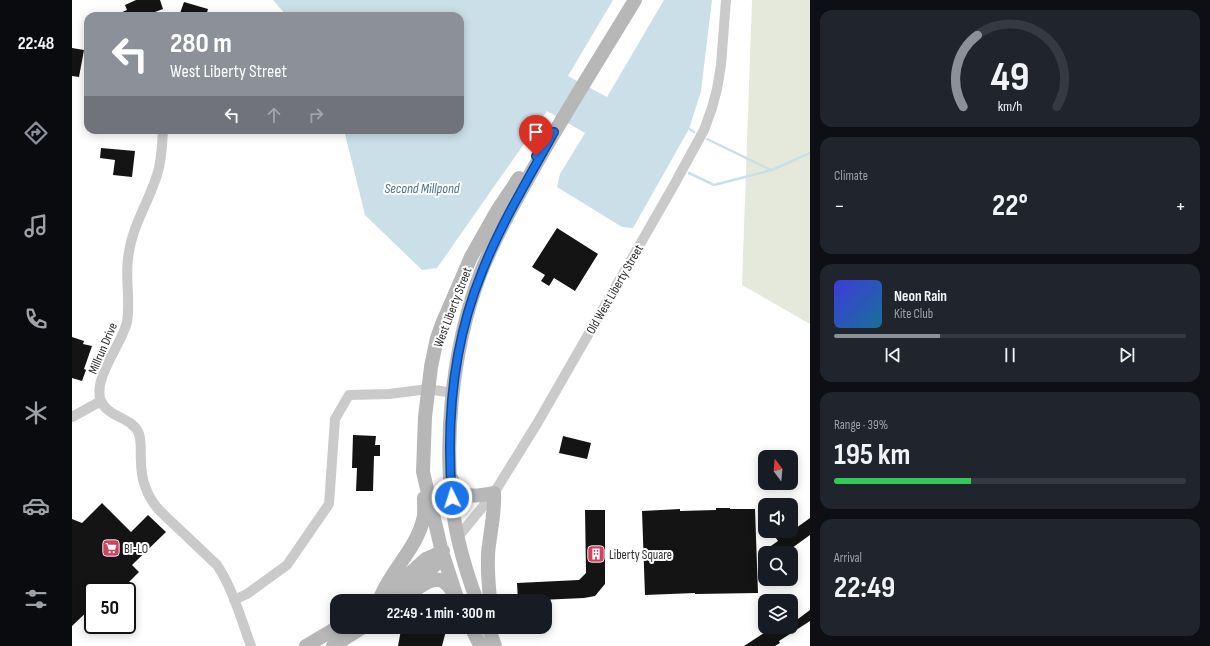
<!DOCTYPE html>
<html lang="en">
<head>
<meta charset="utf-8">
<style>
  :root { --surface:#171b24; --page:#20242c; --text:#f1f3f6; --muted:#9ea1a6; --line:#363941; --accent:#8c9099 }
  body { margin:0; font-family:"Sofia Sans Condensed",sans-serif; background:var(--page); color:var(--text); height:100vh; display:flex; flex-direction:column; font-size:15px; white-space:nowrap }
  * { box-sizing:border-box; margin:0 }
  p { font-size:13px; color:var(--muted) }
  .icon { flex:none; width:22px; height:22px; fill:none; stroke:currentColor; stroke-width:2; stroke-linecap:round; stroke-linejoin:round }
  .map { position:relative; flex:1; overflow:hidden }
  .details { display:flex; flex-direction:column; gap:10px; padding:10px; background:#0d0f14; width:400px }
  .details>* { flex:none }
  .guide { position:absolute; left:12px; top:12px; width:380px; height:122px; border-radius:12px; box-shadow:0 2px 10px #0003; background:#8c9099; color:#fff; overflow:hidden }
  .needle { width:26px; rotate:344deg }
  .buttons { position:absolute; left:686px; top:450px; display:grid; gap:8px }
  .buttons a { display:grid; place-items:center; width:40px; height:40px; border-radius:8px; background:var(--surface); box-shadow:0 2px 10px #0003; font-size:20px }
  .speed { position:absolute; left:12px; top:582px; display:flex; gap:8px; font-size:20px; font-weight:700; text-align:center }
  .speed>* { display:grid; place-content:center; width:52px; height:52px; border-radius:50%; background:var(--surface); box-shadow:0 2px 10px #0003; line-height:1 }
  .speed .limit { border:2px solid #111; border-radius:6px; background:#fff; color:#111 }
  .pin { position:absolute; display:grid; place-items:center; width:34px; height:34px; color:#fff; margin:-41px -17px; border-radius:50% 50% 50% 0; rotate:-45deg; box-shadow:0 0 4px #0007 }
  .pin .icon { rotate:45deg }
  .me { position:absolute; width:44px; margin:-22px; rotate:356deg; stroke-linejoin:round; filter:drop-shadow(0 0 3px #0008) }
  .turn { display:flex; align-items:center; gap:14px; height:84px; padding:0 20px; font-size:18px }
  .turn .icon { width:52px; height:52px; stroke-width:2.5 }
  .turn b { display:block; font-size:28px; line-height:34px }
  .lanes { display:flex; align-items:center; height:38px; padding:0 20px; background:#0003; justify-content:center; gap:20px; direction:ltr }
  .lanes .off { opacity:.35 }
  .big { font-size:30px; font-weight:700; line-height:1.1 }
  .details .card { flex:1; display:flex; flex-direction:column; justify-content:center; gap:6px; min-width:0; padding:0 14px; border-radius:12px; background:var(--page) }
  .details .dial { align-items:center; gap:0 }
  .dial svg { height:104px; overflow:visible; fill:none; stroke:var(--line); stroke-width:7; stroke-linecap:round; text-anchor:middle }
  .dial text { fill:var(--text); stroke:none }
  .song { display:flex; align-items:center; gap:12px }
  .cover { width:48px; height:48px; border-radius:6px; background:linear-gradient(135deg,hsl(240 70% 55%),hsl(200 70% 35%)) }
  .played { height:4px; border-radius:2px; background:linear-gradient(90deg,var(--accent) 30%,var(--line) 30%) }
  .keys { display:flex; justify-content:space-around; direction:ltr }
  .heat { display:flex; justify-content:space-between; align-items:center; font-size:22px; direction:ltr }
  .charge { height:6px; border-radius:3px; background:linear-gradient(90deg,#34c759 39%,var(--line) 0) }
  .trip { position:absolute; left:258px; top:594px; width:222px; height:40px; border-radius:12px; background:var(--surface); box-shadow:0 2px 10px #0003; font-weight:700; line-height:40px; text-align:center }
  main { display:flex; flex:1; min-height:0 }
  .menu { display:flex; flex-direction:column; width:72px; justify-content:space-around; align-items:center; background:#090b0e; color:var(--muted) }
  .menu .icon { width:28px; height:28px }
  .menu .current { color:var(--accent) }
  .menu b { font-size:18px; color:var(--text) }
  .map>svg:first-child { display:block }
  .green { fill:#e5e9dc }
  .water { fill:#cadfe7 }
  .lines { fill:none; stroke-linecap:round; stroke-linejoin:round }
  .stream { stroke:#cadfe7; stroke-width:2.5 }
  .building { fill:#141414 }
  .minor { stroke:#cacaca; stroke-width:10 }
  .secondary { stroke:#b7b7b7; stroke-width:14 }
  .route-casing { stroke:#114b97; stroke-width:10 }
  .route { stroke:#1a73e8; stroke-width:7 }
  .labels { text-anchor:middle; stroke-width:4; stroke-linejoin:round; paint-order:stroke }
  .street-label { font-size:13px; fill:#2d2d2d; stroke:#fff }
  .poi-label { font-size:13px; fill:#2d2d2d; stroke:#fff; text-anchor:start }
  .water-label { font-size:14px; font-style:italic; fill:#457485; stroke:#fff }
</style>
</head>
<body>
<main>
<nav class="menu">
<b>22:48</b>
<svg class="icon current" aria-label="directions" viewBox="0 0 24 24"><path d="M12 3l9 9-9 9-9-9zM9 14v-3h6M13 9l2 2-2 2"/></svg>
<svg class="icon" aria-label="music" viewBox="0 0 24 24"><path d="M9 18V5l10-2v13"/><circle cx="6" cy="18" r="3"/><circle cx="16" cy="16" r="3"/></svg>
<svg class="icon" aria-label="phone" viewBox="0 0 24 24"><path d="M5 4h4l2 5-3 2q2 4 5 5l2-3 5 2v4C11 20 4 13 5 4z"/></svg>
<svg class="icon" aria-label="climate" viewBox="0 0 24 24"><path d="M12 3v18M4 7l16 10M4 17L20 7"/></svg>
<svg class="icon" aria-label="car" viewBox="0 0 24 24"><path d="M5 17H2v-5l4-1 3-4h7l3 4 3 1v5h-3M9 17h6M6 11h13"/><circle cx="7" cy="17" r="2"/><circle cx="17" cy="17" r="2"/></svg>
<svg class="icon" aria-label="filters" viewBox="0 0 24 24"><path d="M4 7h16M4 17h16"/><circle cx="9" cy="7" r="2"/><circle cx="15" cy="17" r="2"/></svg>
</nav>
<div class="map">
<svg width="738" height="646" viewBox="0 0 738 646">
  <rect width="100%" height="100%" fill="#fff"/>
  <path class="green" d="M680 0H738V324L670 285Z"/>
  <path class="water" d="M201 0H541L496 76 535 97 592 0H640L629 91 617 129 561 228 550 227 485 187 488 174 513 133 475 111 365 268 350 270 293 215 272 130H388V16H215Z"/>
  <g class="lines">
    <path class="stream" d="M617 129 622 132
      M635 139 699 170
      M617 173 642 185 700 170 738 153"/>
  </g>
  <path class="building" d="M64 0H88L91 9 83 12 85 16H41L55 10 53 5Z
    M112 2 136 9 134 16H107Z
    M0 48 12 50 7 77 0 76Z
    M29 148 63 151 60 177 41 175 43 160 28 158Z
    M485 228 526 254 503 291 482 278 477 286 469 281 473 275 460 267Z
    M0 337 12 341 11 344 20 346 12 369 14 370 10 381 0 378Z
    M281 435 304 436 303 445H308V456H302L301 491H284L285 468H280Z
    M491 436 519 443 515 459 487 453Z
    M30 503 59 532 76 515 94 532 60 565 67 572 48 591H21V606L0 626V519L10 523Z
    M644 508H658V509H683L686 593 623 594V593L573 595 570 511 608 509V511L644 510Z
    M513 510H533V584L523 596 512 598 446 601 445 583 507 580 514 573Z
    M738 518V535L713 553H689L706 541 699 531H720Z
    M719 609 726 619 738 610V621L707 641 708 643 703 646H672L701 627H719Z
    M338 627H375L370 646H326L329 630 337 632Z"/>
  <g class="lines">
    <path class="minor" d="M91 130C90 145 90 160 85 175 77 201 61 225 57 252 52 275 59 299 55 322 50 344 20 379 29 401 36 418 61 417 67 434 70 443 68 453 69 461 69 480 76 498 88 511L145 565C161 589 169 619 179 646
      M0 417 29 401
      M386 537 422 493 466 422 602 185 632 130 640 108 645 89 649 65 654 0
      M162 600 175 594 215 565 257 504 263 419 277 395 317 394 356 389 381 393"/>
    <path class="secondary" d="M379 478C381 482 383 486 385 489 394 499 410 495 422 493 423 511 419 528 417 545 414 564 417 583 418 601
      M346 588C362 577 371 575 382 594
      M312 594 334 577 354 559 370 552
      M309 596C320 569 344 549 351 520 353 514 352 505 352 498
      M330 597 362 566 371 551
      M386 601 370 552 351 472 353 417 359 367 365 338 370 324 399 257 425 211 447 178
      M405 601C397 580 391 560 386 539 368 457 379 350 409 272 425 233 446 196 467 159 498 105 531 53 563 0
      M399 627 407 643 410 646
      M416 627 423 646
      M234 646 266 627
      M261 646 291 627"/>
  </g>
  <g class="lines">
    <defs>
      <path id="route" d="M380 498C374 422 381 343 410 272 429 223 457 178 482 132L464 156"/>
    </defs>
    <use href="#route" class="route-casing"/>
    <use href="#route" class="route"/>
  </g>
  <defs>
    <symbol id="supermarket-square" viewBox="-11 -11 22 22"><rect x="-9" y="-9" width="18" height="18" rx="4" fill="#d0435f" stroke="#fff"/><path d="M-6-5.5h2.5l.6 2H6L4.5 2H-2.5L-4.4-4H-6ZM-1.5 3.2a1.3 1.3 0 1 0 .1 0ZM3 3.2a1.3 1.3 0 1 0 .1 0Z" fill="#fff"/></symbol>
    <symbol id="building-square" viewBox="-11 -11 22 22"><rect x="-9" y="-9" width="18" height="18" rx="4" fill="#d0435f" stroke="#fff"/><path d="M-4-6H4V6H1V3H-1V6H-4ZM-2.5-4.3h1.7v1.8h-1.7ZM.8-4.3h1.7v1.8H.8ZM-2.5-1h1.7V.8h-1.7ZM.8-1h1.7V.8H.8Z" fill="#fff"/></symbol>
  </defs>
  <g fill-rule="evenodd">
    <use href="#supermarket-square" x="29" y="538" width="20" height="20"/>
    <use href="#building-square" x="514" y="544" width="20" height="20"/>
  </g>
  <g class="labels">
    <g class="street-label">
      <text transform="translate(542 289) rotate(-60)" y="5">Old West Liberty Street</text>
      <text transform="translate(380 307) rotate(-69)" y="5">West Liberty Street</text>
      <text transform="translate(30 348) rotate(-67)" y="5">Millrun Drive</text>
    </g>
    <g class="poi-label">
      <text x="52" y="553">BI-LO</text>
      <text x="537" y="559">Liberty Square</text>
    </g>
    <g class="water-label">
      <text x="350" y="193">Second Millpond</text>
    </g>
  </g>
</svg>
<div class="buttons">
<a><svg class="needle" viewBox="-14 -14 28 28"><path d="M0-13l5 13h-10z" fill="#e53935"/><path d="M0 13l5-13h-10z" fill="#9ea1a6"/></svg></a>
<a><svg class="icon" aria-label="sound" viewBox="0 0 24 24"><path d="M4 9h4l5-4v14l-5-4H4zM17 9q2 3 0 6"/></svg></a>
<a><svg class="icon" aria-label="search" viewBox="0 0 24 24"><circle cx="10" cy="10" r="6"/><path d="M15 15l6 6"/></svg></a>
<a><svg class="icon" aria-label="layers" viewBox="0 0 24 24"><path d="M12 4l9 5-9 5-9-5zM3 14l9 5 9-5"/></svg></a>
</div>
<div class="speed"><div class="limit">50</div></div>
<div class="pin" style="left:464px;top:156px;background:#d93025"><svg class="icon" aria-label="arrive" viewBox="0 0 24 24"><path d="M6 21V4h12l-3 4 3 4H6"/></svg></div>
<svg class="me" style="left:380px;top:498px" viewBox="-20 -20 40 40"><circle r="17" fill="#1a73e8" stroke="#fff" stroke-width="3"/><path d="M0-11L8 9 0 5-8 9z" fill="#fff"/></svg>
<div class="trip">22:49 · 1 min · 300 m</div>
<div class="guide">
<div class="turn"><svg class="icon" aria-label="left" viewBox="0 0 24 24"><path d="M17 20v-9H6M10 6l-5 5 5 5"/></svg><div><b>280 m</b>West Liberty Street</div></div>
<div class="lanes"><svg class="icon" aria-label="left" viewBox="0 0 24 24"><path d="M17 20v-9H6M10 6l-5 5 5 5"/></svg><svg class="icon off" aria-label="ahead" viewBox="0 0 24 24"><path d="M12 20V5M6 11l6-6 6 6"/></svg><svg class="icon off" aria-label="right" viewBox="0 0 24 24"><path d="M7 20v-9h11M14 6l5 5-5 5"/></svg></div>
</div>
</div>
<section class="details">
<div class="card dial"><svg viewBox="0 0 100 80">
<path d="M14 69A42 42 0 1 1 86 69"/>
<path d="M14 69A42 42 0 0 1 25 14" stroke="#8c9099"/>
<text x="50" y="56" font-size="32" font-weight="700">49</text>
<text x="50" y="72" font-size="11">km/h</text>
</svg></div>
<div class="card"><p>Climate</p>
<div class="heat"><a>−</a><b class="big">22°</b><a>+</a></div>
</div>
<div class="card">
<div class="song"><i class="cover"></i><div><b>Neon Rain</b><p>Kite Club</p></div></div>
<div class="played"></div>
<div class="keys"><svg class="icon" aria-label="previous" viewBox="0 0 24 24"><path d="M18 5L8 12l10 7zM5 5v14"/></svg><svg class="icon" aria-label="pause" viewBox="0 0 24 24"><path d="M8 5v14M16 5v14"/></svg><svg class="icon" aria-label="next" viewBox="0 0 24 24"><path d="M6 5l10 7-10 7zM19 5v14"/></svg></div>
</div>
<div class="card"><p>Range · 39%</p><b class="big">195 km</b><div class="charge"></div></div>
<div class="card"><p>Arrival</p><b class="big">22:49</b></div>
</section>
</main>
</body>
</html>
